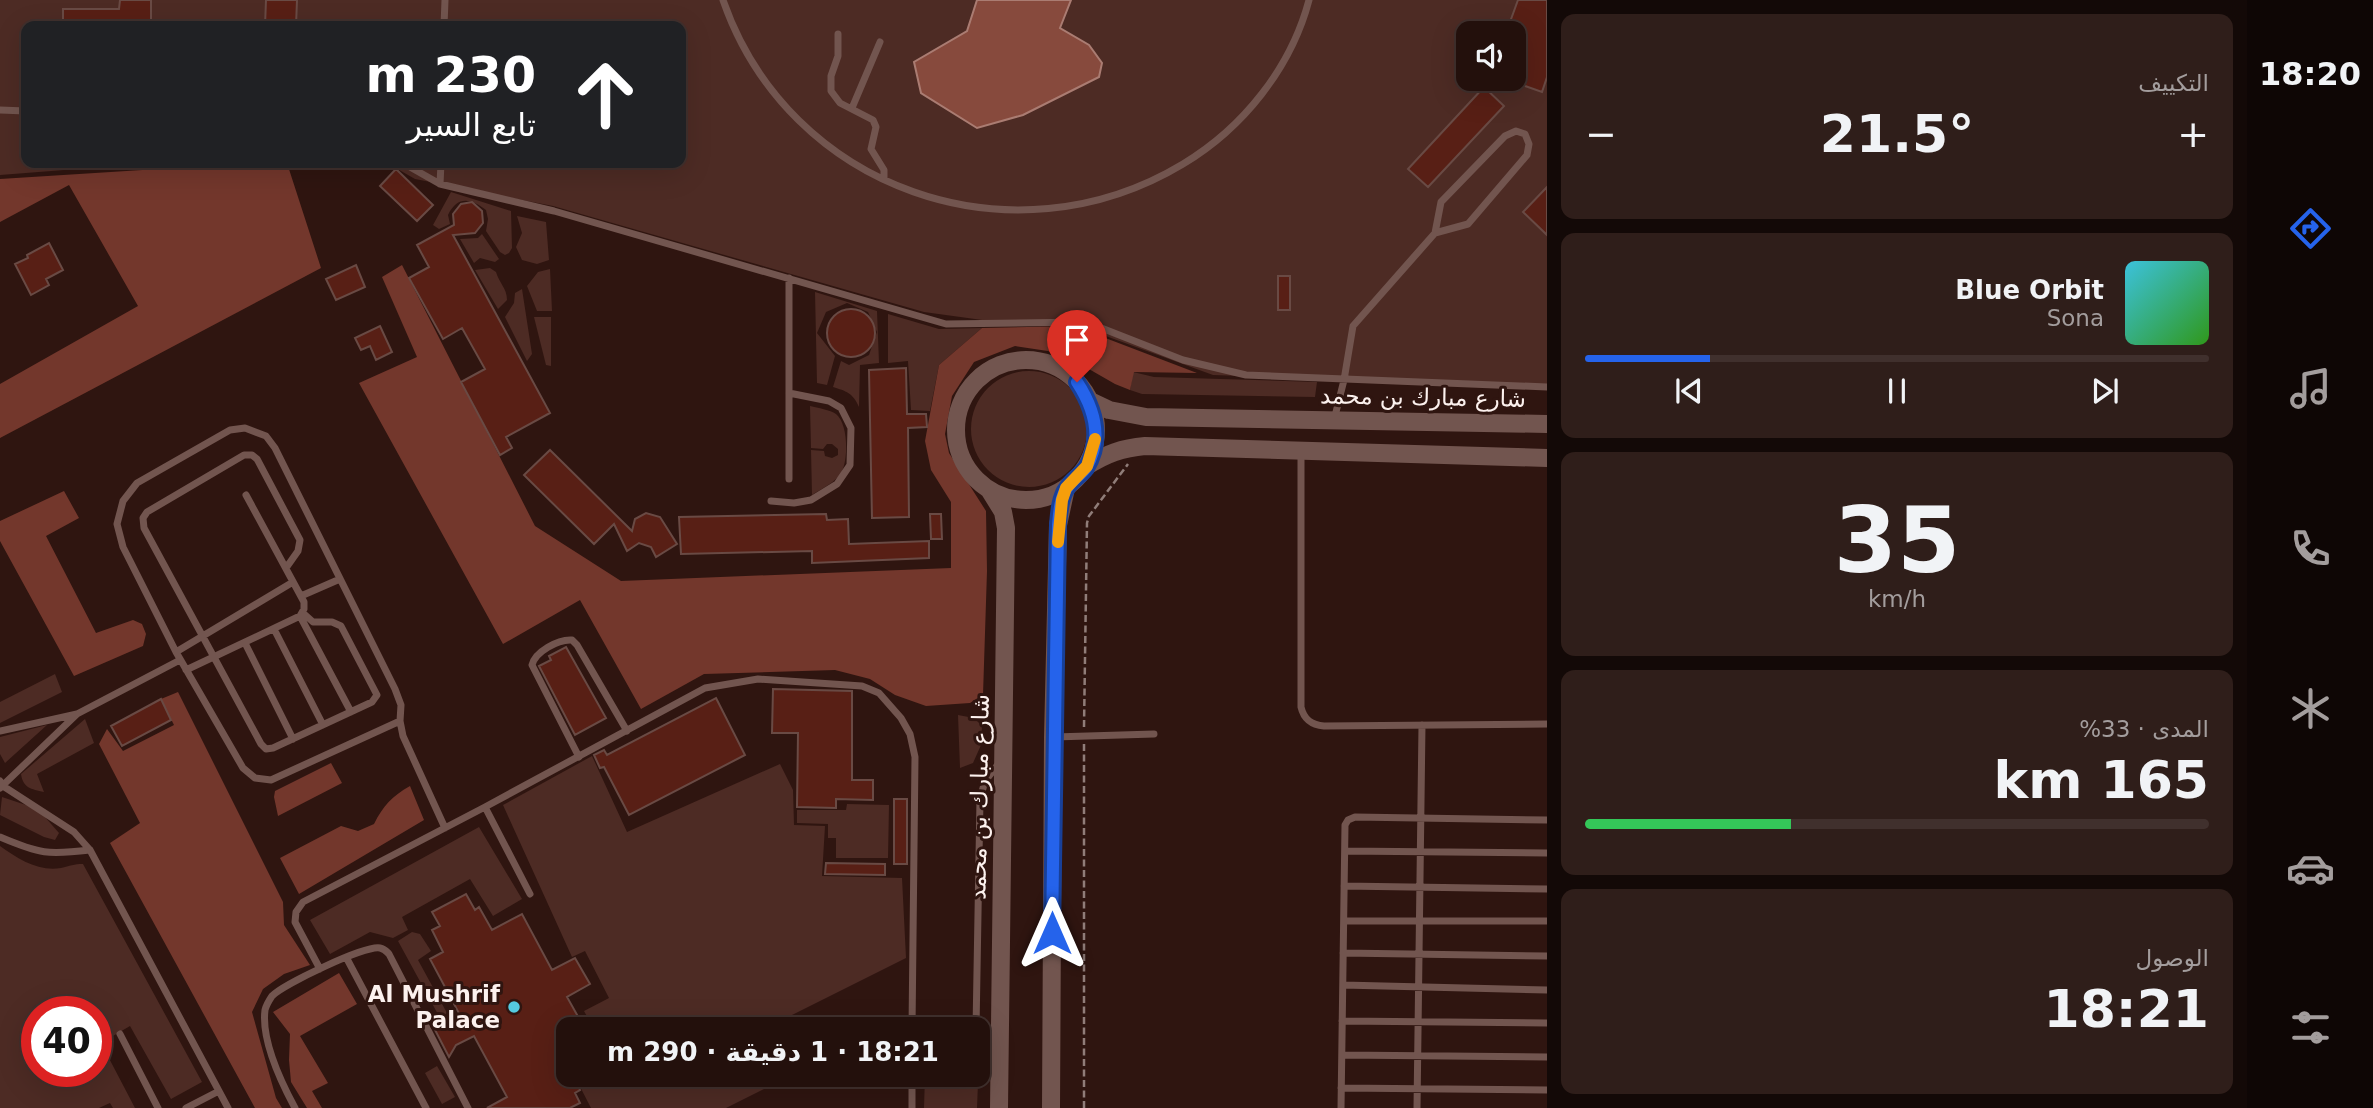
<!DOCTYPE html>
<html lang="ar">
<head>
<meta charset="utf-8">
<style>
  :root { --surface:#23100c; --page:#2f1e1a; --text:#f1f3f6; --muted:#a39d9d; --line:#40302d; --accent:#2563eb }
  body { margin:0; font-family:"DejaVu Sans",Cairo,sans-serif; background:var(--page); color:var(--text); direction:rtl; height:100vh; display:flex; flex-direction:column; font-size:26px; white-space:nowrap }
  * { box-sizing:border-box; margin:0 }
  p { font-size:23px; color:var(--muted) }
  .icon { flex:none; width:38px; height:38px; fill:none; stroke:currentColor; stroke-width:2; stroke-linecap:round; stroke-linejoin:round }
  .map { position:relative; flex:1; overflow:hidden; direction:ltr }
  .panel { display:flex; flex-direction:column; gap:14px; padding:14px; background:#130907; width:700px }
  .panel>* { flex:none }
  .hud { position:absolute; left:21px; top:21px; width:665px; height:147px; border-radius:14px; box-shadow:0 7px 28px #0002,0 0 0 2px var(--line); direction:rtl; background:#202124; color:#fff; overflow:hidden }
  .controls { position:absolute; left:1456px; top:21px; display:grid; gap:14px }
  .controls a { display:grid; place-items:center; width:70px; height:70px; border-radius:14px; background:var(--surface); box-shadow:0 7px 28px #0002,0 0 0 2px var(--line); font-size:35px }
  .speed { position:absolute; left:21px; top:996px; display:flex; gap:14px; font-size:35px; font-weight:700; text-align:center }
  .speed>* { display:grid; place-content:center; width:91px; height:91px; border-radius:50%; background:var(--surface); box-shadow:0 7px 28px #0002,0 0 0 2px var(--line); line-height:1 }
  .speed .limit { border:10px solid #d22; background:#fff; color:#111 }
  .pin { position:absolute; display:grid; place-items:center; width:60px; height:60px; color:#fff; margin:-72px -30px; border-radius:50% 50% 50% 0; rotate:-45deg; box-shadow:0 0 7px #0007 }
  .pin .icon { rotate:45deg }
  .me { position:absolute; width:77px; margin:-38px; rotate:0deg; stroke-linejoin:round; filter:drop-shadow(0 0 5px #0008) }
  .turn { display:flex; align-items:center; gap:24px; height:147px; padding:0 35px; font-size:32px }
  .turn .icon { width:91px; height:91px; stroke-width:2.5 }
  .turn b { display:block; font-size:49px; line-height:60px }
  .big { font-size:52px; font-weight:700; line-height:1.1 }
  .panel .card { flex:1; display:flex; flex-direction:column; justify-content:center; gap:10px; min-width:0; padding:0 24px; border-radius:14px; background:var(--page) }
  .panel .dial { align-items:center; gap:0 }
  .dial b { font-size:91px; line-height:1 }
  .song { display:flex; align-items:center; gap:21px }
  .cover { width:84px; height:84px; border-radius:10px; background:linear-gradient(135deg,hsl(190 70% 55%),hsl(110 70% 35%)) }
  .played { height:7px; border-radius:4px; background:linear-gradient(90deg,var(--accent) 20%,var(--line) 20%) }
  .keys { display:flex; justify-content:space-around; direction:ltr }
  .heat { display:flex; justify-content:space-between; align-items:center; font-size:38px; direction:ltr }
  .charge { height:10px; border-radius:5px; background:linear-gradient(90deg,#34c759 33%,var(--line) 0) }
  .trip { position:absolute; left:556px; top:1017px; width:434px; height:70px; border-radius:14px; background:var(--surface); box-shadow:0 7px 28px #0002,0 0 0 2px var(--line); font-weight:700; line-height:70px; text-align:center; direction:rtl }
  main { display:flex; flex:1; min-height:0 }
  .tabs { display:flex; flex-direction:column; width:126px; justify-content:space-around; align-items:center; background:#0e0605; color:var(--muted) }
  .tabs .icon { width:49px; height:49px }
  .tabs .selected { color:var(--accent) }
  .tabs b { font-size:32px; color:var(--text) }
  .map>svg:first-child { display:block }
  .green { fill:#4d2b24; fill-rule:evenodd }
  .forest { fill:#73372c }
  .water { fill:#874a3d; stroke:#aa7c72; stroke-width:2 }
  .building { fill:#581f15; stroke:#694a44; stroke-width:2 }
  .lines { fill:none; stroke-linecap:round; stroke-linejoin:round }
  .path { stroke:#907d79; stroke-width:2.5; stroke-dasharray:7 3.5; stroke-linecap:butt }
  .service { stroke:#72554f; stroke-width:7 }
  .tertiary { stroke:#72554f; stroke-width:18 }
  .route-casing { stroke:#184099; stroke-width:18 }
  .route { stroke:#2563eb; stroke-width:12 }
  .slow { stroke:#f59e0b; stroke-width:12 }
  .poi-dot { fill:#55cae0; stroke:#2f1510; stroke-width:2.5 }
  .labels { text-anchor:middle; stroke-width:6; stroke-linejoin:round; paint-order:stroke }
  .street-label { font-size:23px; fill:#fcf1ee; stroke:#2f1510 }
  .poi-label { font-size:23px; font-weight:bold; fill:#fcf1ee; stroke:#2f1510; text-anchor:end }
</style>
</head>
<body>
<main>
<nav class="tabs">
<b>18:20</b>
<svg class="icon selected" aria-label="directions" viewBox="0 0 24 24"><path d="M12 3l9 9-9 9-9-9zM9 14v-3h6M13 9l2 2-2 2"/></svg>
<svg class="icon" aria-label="music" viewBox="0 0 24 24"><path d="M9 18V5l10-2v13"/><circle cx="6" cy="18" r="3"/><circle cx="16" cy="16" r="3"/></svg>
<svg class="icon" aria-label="phone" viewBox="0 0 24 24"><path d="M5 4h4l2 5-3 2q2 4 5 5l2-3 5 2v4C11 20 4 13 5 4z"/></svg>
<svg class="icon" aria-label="climate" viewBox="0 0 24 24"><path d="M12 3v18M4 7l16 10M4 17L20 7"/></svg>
<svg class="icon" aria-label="car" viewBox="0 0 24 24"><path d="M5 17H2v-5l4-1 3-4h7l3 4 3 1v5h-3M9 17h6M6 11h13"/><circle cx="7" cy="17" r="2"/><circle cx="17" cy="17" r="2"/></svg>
<svg class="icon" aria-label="filters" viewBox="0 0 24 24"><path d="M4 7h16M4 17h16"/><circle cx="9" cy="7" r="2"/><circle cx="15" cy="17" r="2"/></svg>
</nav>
<section class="panel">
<div class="card"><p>التكييف</p>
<div class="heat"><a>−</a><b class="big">21.5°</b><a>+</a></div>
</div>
<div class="card">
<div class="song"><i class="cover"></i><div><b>Blue Orbit</b><p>Sona</p></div></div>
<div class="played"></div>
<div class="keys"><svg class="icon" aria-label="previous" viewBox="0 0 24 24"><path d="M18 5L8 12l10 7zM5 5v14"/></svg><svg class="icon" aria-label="pause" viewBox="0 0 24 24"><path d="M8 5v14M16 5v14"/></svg><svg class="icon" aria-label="next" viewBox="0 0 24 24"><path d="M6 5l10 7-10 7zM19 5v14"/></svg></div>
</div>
<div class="card dial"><b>35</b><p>km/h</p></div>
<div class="card"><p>المدى · 33%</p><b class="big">165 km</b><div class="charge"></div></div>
<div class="card"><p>الوصول</p><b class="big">18:21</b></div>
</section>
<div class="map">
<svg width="1547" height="1108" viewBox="0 0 1547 1108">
  <rect width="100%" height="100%" fill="#2f1510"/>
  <path class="green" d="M0 0H1547V386L1213 375 1070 323H1004L924 312 553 206 415 179 387 163H681V26H26V163H154L0 175ZM1468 33H1514V79H1468Z
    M451 192 511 211 512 248 509 253 505 255 500 252 486 231 488 219 486 210C471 199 458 195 448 215L450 224 439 229 433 225Z
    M517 216 546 222 549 260 537 264 522 260 516 247 522 233Z
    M482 234 499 259 495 262 480 258 474 263 460 239 478 238Z
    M490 268 496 272C499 283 507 288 507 300L498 309 475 270Z
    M550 269 552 311H537L527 286 538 272Z
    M522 289 532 354 527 361 505 317 514 303 515 293Z
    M815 292 877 311 879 363 860 365 859 407C853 393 846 391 833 387L841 361 849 365 869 355 877 332 868 312 847 303 826 312 817 333 835 356 827 385 817 383Z
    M888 314 939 329 982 328 939 365 930 411 911 410 908 361 888 363Z
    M534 317H551V366L546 365Z
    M971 429a58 58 0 1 1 116 0a58 58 0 1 1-116 0Z
    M1133 372 1154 377 1317 382 1315 397 1142 394 1130 390Z
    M810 406C818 408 830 410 836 414 849 424 849 465 839 476 832 484 821 489 812 495L811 450 824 451 825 456 832 458 838 455V449L832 444H827L823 449 811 448Z
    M55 674 62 692 0 723V702Z
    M958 715 974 718 982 726 981 745 973 763 960 768Z
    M85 719 94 743 37 774 44 792C31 789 23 788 21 774Z
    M47 725 5 763 0 754V737Z
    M592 756 627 832 780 764 793 790 794 825 825 826 822 876 902 878 906 958 764 1029H594L584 1011 609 998 585 951 572 957 503 805Z
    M2 797 38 809 59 833 55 840 44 837 0 815Z
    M847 804 889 805 888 858H836V838H828V824L797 823V810H846Z
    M479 827 522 899 493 916 470 879 402 917 408 930 393 938 370 932 330 954 310 920Z
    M0 846C18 859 39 872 61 868 70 866 74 864 83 864L202 1082 171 1099 130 1026 101 1043 135 1108H113L110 1103 99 1108H0ZM37 1012H96V1071H37Z
    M412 932 420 934 431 951 418 960 447 1013 440 1018 398 941Z
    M437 1066 455 1097 442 1104 425 1073Z
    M574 1075H760L766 1088 726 1108H591Z
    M925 1075H970L978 1083 977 1108H924Z"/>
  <path class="forest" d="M253 163H287L321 268 0 438V384L138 306 69 185 0 222V179Z
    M402 265 535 526 621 581 951 568V502L931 470 925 441 939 365 982 328 1074 326 1197 373 1134 372 1130 390 1115 384 1061 353 1015 346 974 362 952 396 945 434 949 453 986 511 987 571 983 695 970 703 926 706 895 695 870 679 835 670 704 674 641 709 580 600 503 644 359 383 417 357 382 277Z
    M64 491 79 518 46 536 96 633 133 620 142 624 146 634 143 646 74 676 0 541V521Z
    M178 692 283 902 284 925 310 965 284 974 263 989 252 1012 276 1098 282 1108H255L110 843 140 823 99 744 107 729 123 751 174 725 161 699Z
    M331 763 342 783 278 816 274 797 275 791Z
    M410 786 424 820 299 894 280 858 341 826 358 831 374 824C383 806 392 796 410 786Z
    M339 973 357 1004 300 1036 328 1083 312 1091 322 1108H307L291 1082 289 1060 290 1034 273 1012Z"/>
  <path class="water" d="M977 0H1071L1060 28 1089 45 1102 63 1099 77 1023 115 977 128 921 93 914 62 967 31Z"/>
  <path class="building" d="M120 0H151V26H63V9H119Z
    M266 0H297L296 26H265Z
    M1518 0H1547V77L1542 92 1514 82V33H1506Z
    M1484 87 1504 106 1428 187 1408 169Z
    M396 169 433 205 417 221 380 186Z
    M1547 187V235L1523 212Z
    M472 202 482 211 483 223 475 233 453 235 550 413 506 437 512 448 500 455 461 382 485 369 462 328 443 339 409 278 429 267 417 245 454 225 453 214 461 204Z
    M49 243 63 270 46 279 49 285 31 295 15 264 28 258 27 255Z
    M356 265 365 287 336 300 326 279Z
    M1278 276H1290V310H1278Z
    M827 333a24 24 0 1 1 48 0a24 24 0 1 1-48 0Z
    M380 326 392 352 376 360 370 346 361 350 355 338Z
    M906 368 907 414H926L927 427 908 428 909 517 872 518 869 370Z
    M550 450 632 531 635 519 646 513 660 517 677 544 656 557 651 547 639 543 627 551 614 524 594 544 524 475Z
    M826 514 827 520 848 519 849 544 929 541V558L812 563V551L681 554 679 517Z
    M930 514H941L942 539H931Z
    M566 647 606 718 575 735 539 666 551 660 549 656Z
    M773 689 852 691V780H873V800L836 799V808L797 807 798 733H772Z
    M716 698 745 755 629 815 604 767 600 768 594 755 604 750 607 755Z
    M161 699 171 720 122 746 111 726Z
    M894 799H907V864H894Z
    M826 863 885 864V875L825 874Z
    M466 894 475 910 479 907 492 930 522 914 552 970 575 958 590 984 567 997 585 1029H569V1074H572L580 1090 575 1093 580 1103 570 1108H487L507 1097 474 1036 456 1045 449 1057 432 1024 446 1025 461 1017 430 959 443 952 432 930 440 926 432 912Z"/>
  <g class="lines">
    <path class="path" d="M1084 727 1087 523 1089 516 1128 464
      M1084 1108V744"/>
    <path class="service" d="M723 0C789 190 1012 267 1183 164 1243 128 1291 68 1309 0
      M444 26 445 0
      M838 34V56L831 76V91L840 103 873 120 876 127 871 149 884 170V179
      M852 108 880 42
      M0 110 26 111
      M403 163 440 184 554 211 946 324 1086 322 1183 360 1246 375 1547 387
      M440 184 441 163
      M1334 420 1344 380 1353 326 1435 233 1441 202 1505 136 1516 131 1525 134 1529 144 1527 155 1468 224 1435 233
      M245 428 266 436 275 448 395 689 401 705 400 721 271 780 255 778 243 768 176 652 123 547 117 524 123 501 137 483 230 430Z
      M1301 451V707C1304 720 1312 725 1324 726L1547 724
      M789 479V278
      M771 501 794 503 811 500 837 484 850 465 851 428 841 408 829 401 789 393
      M286 568 298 551 300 540 257 459 252 455H244L147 512 143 518 144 528 261 744 266 749 273 748 372 702 377 695 341 626 332 622H313L303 613
      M301 596 340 579
      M300 616 351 712
      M274 629 323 725
      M245 643 293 739
      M176 652 293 582
      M186 670 300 616 304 609V602L246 495
      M400 721 403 736 445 828
      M0 731 77 714 180 660
      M1054 737 1154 734
      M579 757 532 665C535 652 558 639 572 640L577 645 627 731
      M0 781 3 786 74 832 90 850 228 1108
      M0 788 77 714
      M485 807 530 894
      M0 837C40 854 48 855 90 850
      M1345 851 1547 853
      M1344 886 1547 889
      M1344 921H1547
      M1343 953 1547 956
      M346 957 426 1108
      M320 969 295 922 296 912 303 902 485 807 705 688 758 679 862 686 879 693 901 718 910 734 915 757 912 1029
      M1343 985 1547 990
      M1342 1021 1547 1023
      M976 1029 980 799 985 781 1000 762
      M120 1034 158 1108
      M1342 1055 1547 1057
      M978 1057 982 1064 996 1077
      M1341 1088 1547 1090
      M186 1108 219 1091
      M295 1108C281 1082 261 1041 265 1010 266 1006 270 999 272 996 284 984 365 945 380 948 385 949 386 951 389 954L468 1108
      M912 1108V1074
      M1341 1108 1345 825 1348 820 1355 817 1547 820
      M1417 1108 1422 725"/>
    <path class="tertiary" d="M956 430a70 70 0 1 1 140 0a70 70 0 1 1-140 0Z
      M1090 401 1109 410 1146 417 1547 424
      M1087 466C1106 454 1122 448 1145 446L1547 458
      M990 491 1003 512 1006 528 999 1108
      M1051 1108 1053 737 1058 525 1066 488"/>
  </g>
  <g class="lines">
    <defs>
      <path id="route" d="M1052 933 1058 525C1059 513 1060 497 1067 488 1072 480 1080 476 1086 468 1104 438 1094 408 1077 382"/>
    </defs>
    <use href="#route" class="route-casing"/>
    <use href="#route" class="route"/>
    <path class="slow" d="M1058 542 1062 500 1066 488 1087 466 1095 439"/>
  </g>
  <circle class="poi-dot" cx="514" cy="1007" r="7"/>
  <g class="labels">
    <g class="street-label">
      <text transform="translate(1423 397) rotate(1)" y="8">شارع مبارك بن محمد</text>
      <text transform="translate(979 797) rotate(-89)" y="8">شارع مبارك بن محمد</text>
    </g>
    <g class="poi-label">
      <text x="500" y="1002">Al Mushrif<tspan x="500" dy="26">Palace</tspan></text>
    </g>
  </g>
</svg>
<div class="controls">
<a><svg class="icon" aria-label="sound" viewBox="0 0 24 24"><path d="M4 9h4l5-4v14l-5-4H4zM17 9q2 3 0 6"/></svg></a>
</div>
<div class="speed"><div class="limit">40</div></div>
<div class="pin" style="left:1077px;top:382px;background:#d93025"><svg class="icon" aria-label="arrive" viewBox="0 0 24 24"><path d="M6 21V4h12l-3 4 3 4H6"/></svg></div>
<svg class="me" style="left:1052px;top:933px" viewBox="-20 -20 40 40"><path d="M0-17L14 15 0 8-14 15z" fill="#2563eb" stroke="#fff" stroke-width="4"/></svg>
<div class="trip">18:21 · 1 دقيقة · 290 m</div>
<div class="hud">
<div class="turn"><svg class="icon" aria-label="ahead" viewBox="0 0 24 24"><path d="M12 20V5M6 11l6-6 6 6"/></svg><div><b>230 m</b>تابع السير</div></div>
</div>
</div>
</main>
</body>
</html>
